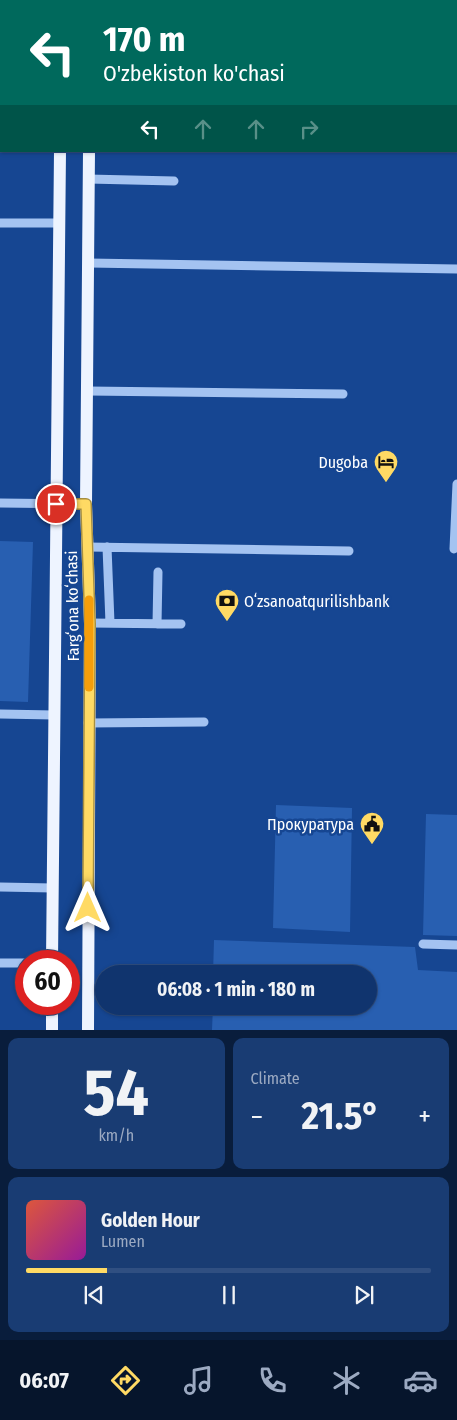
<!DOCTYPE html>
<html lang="en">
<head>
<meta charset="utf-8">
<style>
  :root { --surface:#10346e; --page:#193c73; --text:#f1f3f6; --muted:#9caac2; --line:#304f81; --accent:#ffda64 }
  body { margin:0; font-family:"Fira Sans Condensed",sans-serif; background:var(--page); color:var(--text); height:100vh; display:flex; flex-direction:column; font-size:19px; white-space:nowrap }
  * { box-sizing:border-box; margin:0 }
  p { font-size:16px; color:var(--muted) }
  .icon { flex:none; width:28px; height:28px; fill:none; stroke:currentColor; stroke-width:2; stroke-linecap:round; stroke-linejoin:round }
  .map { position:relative; height:1030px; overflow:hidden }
  .panel { display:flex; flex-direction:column; gap:8px; padding:8px; background:#091d3c; flex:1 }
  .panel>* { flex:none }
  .hud { position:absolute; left:0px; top:0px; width:458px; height:152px; box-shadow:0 1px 4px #0004,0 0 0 1px var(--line); background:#00695c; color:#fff; overflow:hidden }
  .speed { position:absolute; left:15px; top:950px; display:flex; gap:10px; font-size:25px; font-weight:700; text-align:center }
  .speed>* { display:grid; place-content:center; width:65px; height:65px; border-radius:50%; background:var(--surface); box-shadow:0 1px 4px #0004,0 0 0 1px var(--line); line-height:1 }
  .speed .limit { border:8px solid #d22; background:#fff; color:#111 }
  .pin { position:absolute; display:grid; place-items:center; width:42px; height:42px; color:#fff; margin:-21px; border:2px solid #fff; border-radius:50%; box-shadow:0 1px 5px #0007 }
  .me { position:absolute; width:55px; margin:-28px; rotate:0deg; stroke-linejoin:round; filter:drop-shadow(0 0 4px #0008) }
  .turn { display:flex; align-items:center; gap:18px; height:105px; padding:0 20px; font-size:22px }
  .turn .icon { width:65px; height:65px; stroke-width:2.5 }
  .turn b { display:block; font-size:35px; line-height:42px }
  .lanes { display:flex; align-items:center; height:48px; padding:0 20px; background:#0003; justify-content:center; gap:25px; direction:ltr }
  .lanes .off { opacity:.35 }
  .big { font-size:38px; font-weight:700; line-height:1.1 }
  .panel .card { flex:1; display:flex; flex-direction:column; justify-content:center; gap:8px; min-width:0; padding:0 18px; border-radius:10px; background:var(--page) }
  .panel .dial { align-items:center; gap:0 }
  .dial b { font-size:65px; line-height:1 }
  .song { display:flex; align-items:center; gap:15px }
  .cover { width:60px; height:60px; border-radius:8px; background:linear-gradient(135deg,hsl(10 70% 55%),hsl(300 70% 35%)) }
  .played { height:5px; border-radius:2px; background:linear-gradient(90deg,var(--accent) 20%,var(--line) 20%) }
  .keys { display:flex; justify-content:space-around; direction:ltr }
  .heat { display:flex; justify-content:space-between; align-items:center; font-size:28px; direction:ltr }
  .panel .tiles { flex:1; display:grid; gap:8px; grid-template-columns:1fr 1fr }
  .card:last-child { grid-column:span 2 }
  .trip { position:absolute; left:95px; top:965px; width:282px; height:50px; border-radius:25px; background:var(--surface); box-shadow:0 1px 4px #0004,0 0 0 1px var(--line); font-weight:700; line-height:50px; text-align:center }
  .tab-bar { display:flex; height:80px; justify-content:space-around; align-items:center; background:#06152c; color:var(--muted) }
  .tab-bar .icon { width:35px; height:35px }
  .tab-bar .current { color:var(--accent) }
  .tab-bar b { font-size:22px; color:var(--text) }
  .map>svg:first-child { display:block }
  .green { fill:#285fb1 }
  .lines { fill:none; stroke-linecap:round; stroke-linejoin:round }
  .minor { stroke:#a4c3f1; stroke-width:9 }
  .major { stroke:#eef4ff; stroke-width:12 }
  .route-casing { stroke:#a68e41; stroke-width:12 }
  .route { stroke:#ffda64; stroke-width:9 }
  .slow { stroke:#f59e0b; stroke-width:9 }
  .labels { text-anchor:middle; stroke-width:5; stroke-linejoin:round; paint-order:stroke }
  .poi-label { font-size:16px; fill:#fff; stroke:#164692; text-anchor:end }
  .street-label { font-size:16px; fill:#fff; stroke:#164692 }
</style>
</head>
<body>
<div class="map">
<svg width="457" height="1030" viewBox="0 0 457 1030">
  <rect width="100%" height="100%" fill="#164692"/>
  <path class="green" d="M0 541 33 542 28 702 0 701Z
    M276 805 352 808 350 932 273 928Z
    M426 814 457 815V936L423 935Z
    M214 940 415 947 418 970 457 972V1030H212L213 1006H369V974H213Z"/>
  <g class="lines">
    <path class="minor" d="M286 0V1
      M337 0V1
      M391 0V1
      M0 107H1
      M88 179 174 181
      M0 223H58
      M89 263 457 269
      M88 391 343 394
      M0 503 86 504
      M87 547 349 551
      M107 547 110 623
      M454 549 457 484
      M90 623 181 624
      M157 624 158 572
      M0 714 54 715
      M88 723 204 722
      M0 887 53 888
      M423 944 457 945
      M0 963H26"/>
    <path class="major" d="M61 1V0
      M89 1V0
      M52 961 60 151
      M52 1030V1004
      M88 1030 90 623 86 504 89 151"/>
  </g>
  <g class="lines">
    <defs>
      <path id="route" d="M56 504H86L90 624 88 908"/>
    </defs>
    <use href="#route" class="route-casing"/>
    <use href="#route" class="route"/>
    <path class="slow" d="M89 687V600"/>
  </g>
  <defs>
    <symbol id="hotel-pin" viewBox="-11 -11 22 30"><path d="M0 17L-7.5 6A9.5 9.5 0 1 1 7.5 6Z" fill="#ffda64" stroke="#164692"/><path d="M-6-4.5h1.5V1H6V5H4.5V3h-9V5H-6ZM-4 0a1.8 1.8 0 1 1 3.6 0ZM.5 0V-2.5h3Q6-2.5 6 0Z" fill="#111"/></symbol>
    <symbol id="bank-pin" viewBox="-11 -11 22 30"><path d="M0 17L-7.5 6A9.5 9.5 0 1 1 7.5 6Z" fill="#ffda64" stroke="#164692"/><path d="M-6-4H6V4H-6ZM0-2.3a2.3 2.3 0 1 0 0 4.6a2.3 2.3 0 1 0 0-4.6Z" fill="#111"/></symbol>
    <symbol id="civic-pin" viewBox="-11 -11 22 30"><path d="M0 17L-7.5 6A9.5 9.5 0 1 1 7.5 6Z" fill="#ffda64" stroke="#164692"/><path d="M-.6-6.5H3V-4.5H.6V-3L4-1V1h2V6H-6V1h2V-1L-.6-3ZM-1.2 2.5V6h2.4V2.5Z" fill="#111"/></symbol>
  </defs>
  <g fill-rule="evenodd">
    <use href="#hotel-pin" x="372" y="448" width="28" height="38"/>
    <use href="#bank-pin" x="213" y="587" width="28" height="38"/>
    <use href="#civic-pin" x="358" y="810" width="28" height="38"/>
  </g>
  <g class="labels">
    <g class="poi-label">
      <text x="368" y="468">Dugoba</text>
      <text x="244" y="607" text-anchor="start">Oʻzsanoatqurilishbank</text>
      <text x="354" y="830">Прокуратура</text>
    </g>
    <g class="street-label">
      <text transform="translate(72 606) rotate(-91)" y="6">Fargʻona koʻchasi</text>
    </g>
  </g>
</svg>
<div class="speed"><div class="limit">60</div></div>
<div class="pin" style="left:56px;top:504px;background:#d93025"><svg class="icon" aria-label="arrive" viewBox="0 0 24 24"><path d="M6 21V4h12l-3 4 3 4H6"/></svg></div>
<svg class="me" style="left:88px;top:908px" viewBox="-20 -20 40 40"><path d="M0-17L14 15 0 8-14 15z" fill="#ffda64" stroke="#fff" stroke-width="4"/></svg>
<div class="trip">06:08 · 1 min · 180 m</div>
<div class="hud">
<div class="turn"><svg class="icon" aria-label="left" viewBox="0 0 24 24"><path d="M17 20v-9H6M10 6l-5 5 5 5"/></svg><div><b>170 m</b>O'zbekiston ko'chasi</div></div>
<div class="lanes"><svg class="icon" aria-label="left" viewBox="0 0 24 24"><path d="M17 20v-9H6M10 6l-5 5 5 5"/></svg><svg class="icon off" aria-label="ahead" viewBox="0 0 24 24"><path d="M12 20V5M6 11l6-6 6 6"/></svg><svg class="icon off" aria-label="ahead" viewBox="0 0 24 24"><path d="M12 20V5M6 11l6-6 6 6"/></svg><svg class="icon off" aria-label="right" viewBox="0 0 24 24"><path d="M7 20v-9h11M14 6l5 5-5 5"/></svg></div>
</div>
</div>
<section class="panel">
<div class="tiles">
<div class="card dial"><b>54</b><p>km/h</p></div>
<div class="card"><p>Climate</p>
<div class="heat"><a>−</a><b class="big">21.5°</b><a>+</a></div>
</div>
<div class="card">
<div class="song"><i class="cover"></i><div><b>Golden Hour</b><p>Lumen</p></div></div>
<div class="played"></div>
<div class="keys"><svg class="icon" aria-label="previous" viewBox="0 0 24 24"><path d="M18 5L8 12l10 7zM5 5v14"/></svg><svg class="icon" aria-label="pause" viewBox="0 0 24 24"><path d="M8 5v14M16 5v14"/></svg><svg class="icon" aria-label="next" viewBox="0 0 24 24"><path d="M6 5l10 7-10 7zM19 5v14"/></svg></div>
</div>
</div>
</section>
<nav class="tab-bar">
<b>06:07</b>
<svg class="icon current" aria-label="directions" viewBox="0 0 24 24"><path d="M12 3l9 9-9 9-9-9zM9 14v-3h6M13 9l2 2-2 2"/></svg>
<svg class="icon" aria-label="music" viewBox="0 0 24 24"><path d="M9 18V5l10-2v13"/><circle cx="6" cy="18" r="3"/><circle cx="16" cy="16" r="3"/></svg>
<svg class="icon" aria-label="phone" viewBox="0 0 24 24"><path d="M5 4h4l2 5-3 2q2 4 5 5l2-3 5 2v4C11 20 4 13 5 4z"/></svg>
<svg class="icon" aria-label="climate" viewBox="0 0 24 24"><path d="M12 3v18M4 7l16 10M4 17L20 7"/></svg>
<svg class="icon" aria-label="car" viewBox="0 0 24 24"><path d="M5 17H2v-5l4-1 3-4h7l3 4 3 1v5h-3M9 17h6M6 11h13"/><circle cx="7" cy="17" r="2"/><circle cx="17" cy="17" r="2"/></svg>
</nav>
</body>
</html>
